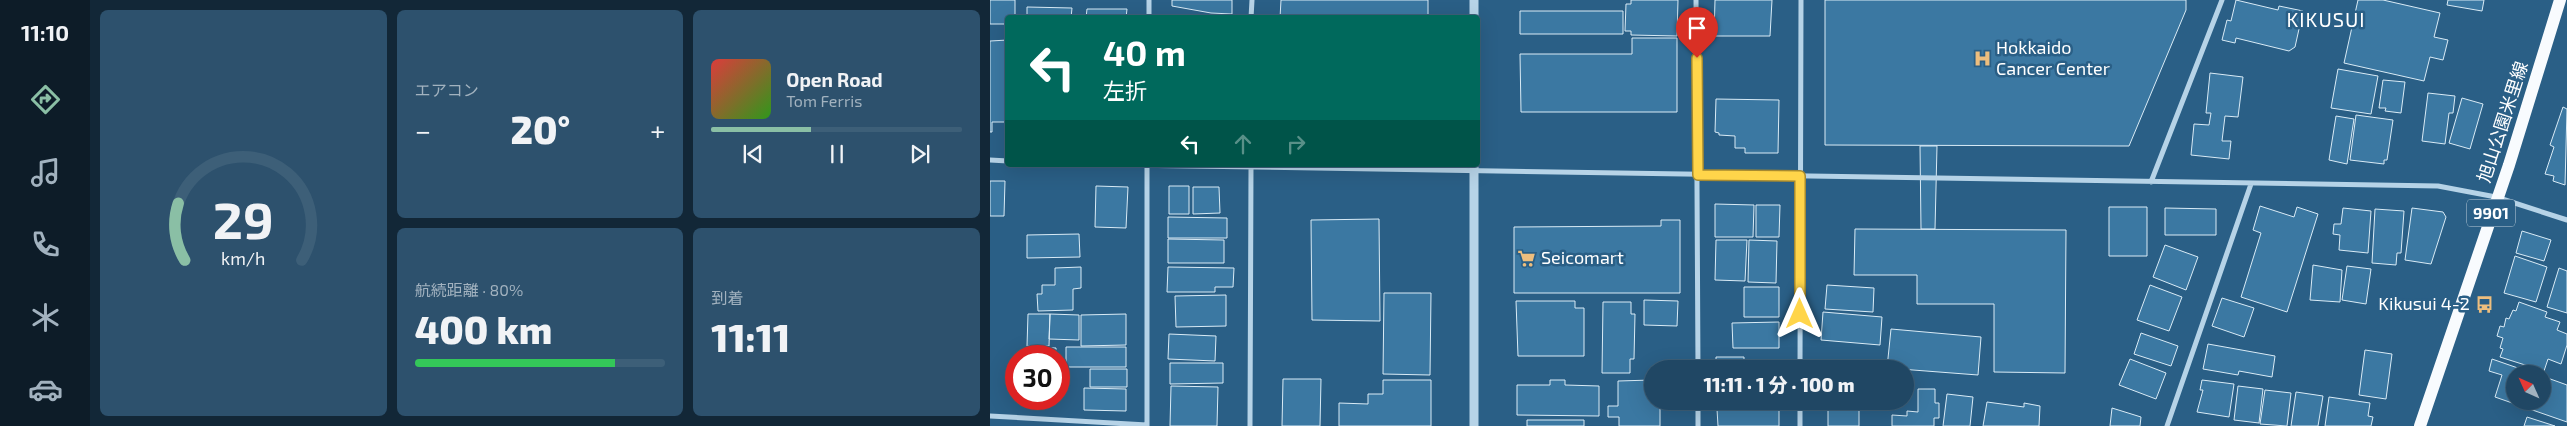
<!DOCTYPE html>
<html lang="ja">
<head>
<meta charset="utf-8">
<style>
  :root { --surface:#204764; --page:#2d516d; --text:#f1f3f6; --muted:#a2b2bf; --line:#3d5f78; --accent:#8abfa5 }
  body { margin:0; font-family:"Exo 2","Noto Sans JP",sans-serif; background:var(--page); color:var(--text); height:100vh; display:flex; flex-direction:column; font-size:19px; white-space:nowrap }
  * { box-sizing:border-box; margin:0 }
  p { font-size:16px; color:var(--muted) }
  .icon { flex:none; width:28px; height:28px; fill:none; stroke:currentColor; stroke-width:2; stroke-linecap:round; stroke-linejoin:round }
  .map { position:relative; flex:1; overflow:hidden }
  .sheet { display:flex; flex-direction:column; gap:10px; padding:10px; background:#122737; width:900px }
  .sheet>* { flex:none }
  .banner { position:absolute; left:15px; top:15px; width:475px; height:152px; border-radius:5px; box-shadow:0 5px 20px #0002,0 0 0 1px var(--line); background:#00695c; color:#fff; overflow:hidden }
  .needle { width:32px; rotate:315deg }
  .buttons { position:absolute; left:1516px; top:365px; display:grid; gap:10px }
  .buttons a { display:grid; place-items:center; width:45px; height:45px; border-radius:50%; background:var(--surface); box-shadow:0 5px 20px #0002,0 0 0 1px var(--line); font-size:25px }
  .speed { position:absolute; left:15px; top:345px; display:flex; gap:10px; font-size:25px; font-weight:700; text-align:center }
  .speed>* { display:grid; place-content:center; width:65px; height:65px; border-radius:50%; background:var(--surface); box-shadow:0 5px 20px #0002,0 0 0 1px var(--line); line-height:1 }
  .speed .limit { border:8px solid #d22; background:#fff; color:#111 }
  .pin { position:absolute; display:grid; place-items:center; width:42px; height:42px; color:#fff; margin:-51px -21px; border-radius:50% 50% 50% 0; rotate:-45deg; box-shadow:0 0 5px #0007 }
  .pin .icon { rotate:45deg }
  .me { position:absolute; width:55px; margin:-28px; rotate:0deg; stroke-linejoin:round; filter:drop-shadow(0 0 4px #0008) }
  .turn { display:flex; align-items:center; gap:18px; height:105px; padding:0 15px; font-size:22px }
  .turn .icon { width:65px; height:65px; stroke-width:2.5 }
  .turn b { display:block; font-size:35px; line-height:42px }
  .lanes { display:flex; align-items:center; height:48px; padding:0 15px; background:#0003; justify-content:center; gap:25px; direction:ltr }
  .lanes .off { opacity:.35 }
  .big { font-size:38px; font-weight:800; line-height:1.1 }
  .sheet .card { flex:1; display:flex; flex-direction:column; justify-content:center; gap:8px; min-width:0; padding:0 18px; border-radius:8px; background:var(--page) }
  .sheet .dial { align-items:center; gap:0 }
  .dial svg { height:130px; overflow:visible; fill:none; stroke:var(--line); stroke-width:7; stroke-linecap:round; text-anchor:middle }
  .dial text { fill:var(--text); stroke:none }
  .song { display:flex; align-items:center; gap:15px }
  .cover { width:60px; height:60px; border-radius:8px; background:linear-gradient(135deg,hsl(0 70% 55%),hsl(110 70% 35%)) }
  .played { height:5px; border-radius:2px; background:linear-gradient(90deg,var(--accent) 40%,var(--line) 40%) }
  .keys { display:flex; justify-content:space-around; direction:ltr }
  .heat { display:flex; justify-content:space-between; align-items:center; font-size:28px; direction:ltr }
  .charge { height:8px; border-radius:4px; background:linear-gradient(90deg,#34c759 80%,var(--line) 0) }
  .sheet .tiles { flex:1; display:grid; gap:10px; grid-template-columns:repeat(3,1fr) }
  .card:first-child { grid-row:span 2 }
  .trip { position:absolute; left:654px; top:360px; width:270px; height:50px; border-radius:25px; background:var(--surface); box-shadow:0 5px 20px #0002,0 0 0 1px var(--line); font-weight:800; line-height:50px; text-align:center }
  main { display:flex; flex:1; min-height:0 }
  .tabs { display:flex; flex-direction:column; width:90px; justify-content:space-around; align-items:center; background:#0d1c28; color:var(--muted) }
  .tabs .icon { width:35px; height:35px }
  .tabs .selected { color:var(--accent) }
  .tabs b { font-size:22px; color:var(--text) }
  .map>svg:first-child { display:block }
  .building { fill:#3b78a2; stroke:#d9ebf6 }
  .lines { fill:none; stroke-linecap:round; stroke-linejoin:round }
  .minor { stroke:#b6d3e7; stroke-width:5 }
  .tertiary { stroke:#b6d3e7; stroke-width:9 }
  .primary { stroke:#f8fbfe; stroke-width:12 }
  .route-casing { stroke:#a68a30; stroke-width:12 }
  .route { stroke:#ffd54a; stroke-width:9 }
  .labels { text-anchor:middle; stroke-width:5; stroke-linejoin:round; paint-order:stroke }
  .shield { fill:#2a5f86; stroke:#bfcfdb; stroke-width:1 }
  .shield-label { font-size:16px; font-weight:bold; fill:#fff }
  .poi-label { font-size:18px; fill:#fff; stroke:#2a5f86; text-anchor:start }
  .street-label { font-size:18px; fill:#fff; stroke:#2a5f86 }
  .quarter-label { font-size:20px; letter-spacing:1px; fill:#fff; stroke:#2a5f86 }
</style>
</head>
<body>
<main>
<nav class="tabs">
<b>11:10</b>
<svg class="icon selected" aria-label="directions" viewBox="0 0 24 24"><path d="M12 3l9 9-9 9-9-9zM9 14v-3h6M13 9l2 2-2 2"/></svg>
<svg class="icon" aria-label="music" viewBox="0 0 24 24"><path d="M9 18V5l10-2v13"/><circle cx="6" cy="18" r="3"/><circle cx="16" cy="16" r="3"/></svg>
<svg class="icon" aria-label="phone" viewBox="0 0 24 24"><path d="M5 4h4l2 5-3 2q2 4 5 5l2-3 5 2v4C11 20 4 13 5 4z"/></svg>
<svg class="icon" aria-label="climate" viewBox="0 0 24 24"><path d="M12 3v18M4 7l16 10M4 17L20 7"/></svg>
<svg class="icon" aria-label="car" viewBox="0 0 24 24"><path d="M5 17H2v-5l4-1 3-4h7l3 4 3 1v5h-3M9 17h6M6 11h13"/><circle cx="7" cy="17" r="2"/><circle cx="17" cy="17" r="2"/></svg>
</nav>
<section class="sheet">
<div class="tiles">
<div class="card dial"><svg viewBox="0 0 100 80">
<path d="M14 69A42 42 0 1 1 86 69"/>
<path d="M14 69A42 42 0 0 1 10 34" stroke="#8abfa5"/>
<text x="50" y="56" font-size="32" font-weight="700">29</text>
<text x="50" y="72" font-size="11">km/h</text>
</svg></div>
<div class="card"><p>エアコン</p>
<div class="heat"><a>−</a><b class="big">20°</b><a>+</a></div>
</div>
<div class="card">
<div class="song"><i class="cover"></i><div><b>Open Road</b><p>Tom Ferris</p></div></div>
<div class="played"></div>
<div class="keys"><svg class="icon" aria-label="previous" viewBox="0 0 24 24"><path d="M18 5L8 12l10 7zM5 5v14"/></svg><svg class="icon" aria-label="pause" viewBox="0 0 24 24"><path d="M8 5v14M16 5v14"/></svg><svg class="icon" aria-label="next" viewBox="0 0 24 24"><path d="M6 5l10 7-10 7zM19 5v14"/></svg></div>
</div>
<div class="card"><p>航続距離 · 80%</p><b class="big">400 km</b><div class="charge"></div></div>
<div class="card"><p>到着</p><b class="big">11:11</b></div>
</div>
</section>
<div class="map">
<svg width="1577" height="426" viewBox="0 0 1577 426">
  <rect width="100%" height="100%" fill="#2a5f86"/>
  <path class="building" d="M0 0H25V18H18V24H0Z
    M182 0H242V14L221 13 182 6Z
    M291 0H438V18H290Z
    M641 0H688L687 36 641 35V31H635L636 4H641Z
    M725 0H782L780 36H724Z
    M835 0H1196V10L1139 146 835 145Z
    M1246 0 1288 10 1289 6 1313 11 1305 47 1299 51 1246 38 1245 43 1232 40 1237 20 1241 21Z
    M1368 0H1393L1450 13 1444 37 1458 40 1453 60 1440 57 1434 81 1354 63Z
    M1458 0H1494L1492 11 1457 5Z
    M37 7 82 8 81 18H37Z
    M97 9H137L136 18H96Z
    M530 11H633V34H530Z
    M642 38H687V112H531L530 54H642Z
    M18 40V122H2V132H0V41Z
    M1348 69 1388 76 1381 114 1341 108Z
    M1220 73 1253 77 1248 117 1235 116 1232 141H1241L1239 159 1201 155 1204 124 1219 125 1221 113H1216Z
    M1393 80 1415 82 1411 113 1395 111 1396 108H1389Z
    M1438 93 1465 96 1463 113H1459L1455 144 1432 141Z
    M1472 98 1493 104 1480 149 1459 143Z
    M726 99 789 100 788 153H755V148H745V136L729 135V133L725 132Z
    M1573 107 1577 109 1575 185 1563 181 1564 176 1555 174 1564 147 1560 145Z
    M1366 115 1403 120 1397 160H1394V164L1360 160Z
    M1346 116 1364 119 1357 164 1339 160Z
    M930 146H947L945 229H931Z
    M0 181H15L14 216H0Z
    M106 186 138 187 136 228 105 227Z
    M179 186H199V214H179Z
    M203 187H229L230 213 203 214Z
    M725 204 764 205 763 237H725Z
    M766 205H790L789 237H766Z
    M1270 206 1304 217 1307 207 1328 214 1297 312 1251 297 1271 233 1263 230Z
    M1119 207H1157V256H1119Z
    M1175 208 1226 209V235H1175Z
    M1353 208 1381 211 1378 253 1349 250 1350 235 1343 234 1344 224H1351Z
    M1422 208 1453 212 1456 217 1441 264 1415 260Z
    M1385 209 1414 211 1411 253H1407L1406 265 1382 263Z
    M178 217 237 218V238H178Z
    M389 219 390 321 322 320 321 220Z
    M671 220H690V293H524V227L671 226Z
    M865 229 1076 230 1075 373 1004 372V304H927V275H864Z
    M1532 231 1561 240 1554 261 1526 253Z
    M89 234 90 257 37 258V235Z
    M178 239 234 240V263H178Z
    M726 240H757L755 281 725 280Z
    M759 240 787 241 786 283 758 282Z
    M1175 245 1208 257 1196 290 1163 277Z
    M1525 256 1557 267 1546 302 1514 293Z
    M1323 265 1352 270 1350 302 1320 300Z
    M1357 266 1381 269 1376 304 1352 300Z
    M91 267V288L83 289V310L48 311 47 294H52V285H65V268Z
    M178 267 244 268 243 287H225V292H177Z
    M1569 268 1577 271V313L1557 307Z
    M837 285 884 288 883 312 835 309Z
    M1160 285 1192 297 1179 331 1147 320Z
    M754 287H789V317H754Z
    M394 293H441L440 375 393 374Z
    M236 295V326L186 327 185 296Z
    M1232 298 1264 308 1254 337 1222 326Z
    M654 300 688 301 687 326 654 325Z
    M526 301H585V308H594V356H528Z
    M613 302H641V314H645L644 359H640V373H612Z
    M1529 302 1557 312 1555 317 1570 322 1567 330 1577 334V345L1571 364 1558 359 1554 371 1510 357 1513 349 1510 348 1513 338 1507 336 1510 326 1514 327 1516 318 1519 319 1523 310 1526 311Z
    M833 312 892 317 890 345 831 340Z
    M38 314H60L59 346H37Z
    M60 314 89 315V340L59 339Z
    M136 314V345L91 346V315Z
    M789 322V348H743L742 323Z
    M901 329 991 337 988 375 897 368Z
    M1151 333 1188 346 1181 366 1144 354Z
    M179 334 226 336 225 361 178 359Z
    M1218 344 1285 356 1282 377 1249 371 1248 375 1213 369Z
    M37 347 66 348V356H36Z
    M76 347H136V367H76Z
    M1375 350 1402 354 1396 399 1369 395Z
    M726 357H754V369H726Z
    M1140 359 1176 373 1166 399 1129 385Z
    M1502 359 1545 374H1525V401H1552V376L1577 385V422L1505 397 1512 375 1499 371Z
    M760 362H789V369H760Z
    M180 363H233V383L180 384Z
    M100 369H137V387H100Z
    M293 379H331L330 426H292Z
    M393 380H441V426H349V403L378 404V394H393Z
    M560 380H575V385L609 386V416L527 415V385H560Z
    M662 380V401H670V426H629V417H618V406H628V381Z
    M1212 380 1244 384 1239 417 1207 412 1213 390H1210Z
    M181 386 228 387 227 426H180Z
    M1248 386 1273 389 1269 423 1244 420Z
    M94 388 136 389V411L94 410Z
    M928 389H945V403H949V418H944V426H902V415L917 416V411L928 412Z
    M1275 390 1301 393 1297 426 1270 424Z
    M1306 392 1333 396 1328 426H1301Z
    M957 394 983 397 980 426H953Z
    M1339 397 1380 403 1378 416 1383 417 1381 426H1335Z
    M35 399H61V404L35 403Z
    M997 402 1034 407V403L1050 406 1049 426H993Z
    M838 404 869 405V426H838Z
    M789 407V426H728L727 409Z
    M1122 408 1151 417 1150 426H1120Z
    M1537 417 1565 426H1534Z
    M537 420H594V426H537Z"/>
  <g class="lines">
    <path class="minor" d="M706 0 708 369
      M159 18V0
      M261 18 262 0
      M0 160 18 161
      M135 165 1448 186 1506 197 1577 220
      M1161 182 1232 0
      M810 369 811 0
      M0 416 157 425
      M157 426V165
      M260 426 261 167
      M708 426V401
      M810 426V401
      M1177 426 1261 184"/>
    <path class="tertiary" d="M484 18V0
      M484 426V165"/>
    <path class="primary" d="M1430 426 1519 165 1570 0"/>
  </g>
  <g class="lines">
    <defs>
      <path id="route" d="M707 58 708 175 810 176V314"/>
    </defs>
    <use href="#route" class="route-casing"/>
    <use href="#route" class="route"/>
  </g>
  <defs>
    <symbol id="hospital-bare" viewBox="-9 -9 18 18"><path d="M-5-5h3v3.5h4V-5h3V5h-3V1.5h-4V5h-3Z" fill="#edbe7e" stroke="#2a5f86" stroke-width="2.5" paint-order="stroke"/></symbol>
    <symbol id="supermarket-bare" viewBox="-9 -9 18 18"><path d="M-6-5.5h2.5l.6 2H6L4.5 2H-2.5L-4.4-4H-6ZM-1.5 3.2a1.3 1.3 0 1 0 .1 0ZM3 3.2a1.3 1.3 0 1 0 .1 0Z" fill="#edbe7e" stroke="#2a5f86" stroke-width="2.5" paint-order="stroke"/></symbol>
    <symbol id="bus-bare" viewBox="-9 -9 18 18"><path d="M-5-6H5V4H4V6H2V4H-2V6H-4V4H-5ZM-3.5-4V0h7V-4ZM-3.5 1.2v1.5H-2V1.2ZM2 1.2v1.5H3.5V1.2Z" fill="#edbe7e" stroke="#2a5f86" stroke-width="2.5" paint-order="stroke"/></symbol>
  </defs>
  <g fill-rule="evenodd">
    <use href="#hospital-bare" x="980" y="46" width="25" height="25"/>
    <use href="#supermarket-bare" x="524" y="246" width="25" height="25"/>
    <use href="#bus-bare" x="1482" y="292" width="25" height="25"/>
  </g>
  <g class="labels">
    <rect class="shield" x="1477" y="199.5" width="48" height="27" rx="4"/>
    <g class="shield-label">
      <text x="1501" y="219">9901</text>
    </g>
    <g class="poi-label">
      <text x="1006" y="54">Hokkaido<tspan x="1006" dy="21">Cancer Center</tspan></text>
      <text x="551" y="264">Seicomart</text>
      <text x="1480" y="310" text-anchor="end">Kikusui 4-2</text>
    </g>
    <g class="street-label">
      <text transform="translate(1513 122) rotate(-72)" y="6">旭山公園米里線</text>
    </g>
    <g class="quarter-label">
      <text x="1336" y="27">KIKUSUI</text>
    </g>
  </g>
</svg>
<div class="buttons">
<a><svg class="needle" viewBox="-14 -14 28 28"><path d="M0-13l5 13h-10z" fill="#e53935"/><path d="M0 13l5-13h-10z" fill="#a2b2bf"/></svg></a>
</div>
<div class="speed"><div class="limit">30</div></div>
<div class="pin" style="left:707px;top:58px;background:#d93025"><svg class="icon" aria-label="arrive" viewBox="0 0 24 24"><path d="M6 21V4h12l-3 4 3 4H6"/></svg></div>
<svg class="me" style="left:810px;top:314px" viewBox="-20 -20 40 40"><path d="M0-17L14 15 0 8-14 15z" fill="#ffd54a" stroke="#fff" stroke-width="4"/></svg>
<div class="trip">11:11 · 1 分 · 100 m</div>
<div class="banner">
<div class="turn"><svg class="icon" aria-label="left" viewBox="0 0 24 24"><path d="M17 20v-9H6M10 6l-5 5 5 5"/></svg><div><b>40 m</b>左折</div></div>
<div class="lanes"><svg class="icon" aria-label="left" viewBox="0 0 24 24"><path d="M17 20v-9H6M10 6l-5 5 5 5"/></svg><svg class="icon off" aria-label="ahead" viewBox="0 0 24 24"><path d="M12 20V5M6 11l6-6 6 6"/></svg><svg class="icon off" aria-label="right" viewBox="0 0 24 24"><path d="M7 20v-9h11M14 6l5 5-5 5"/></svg></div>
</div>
</div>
</main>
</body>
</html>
